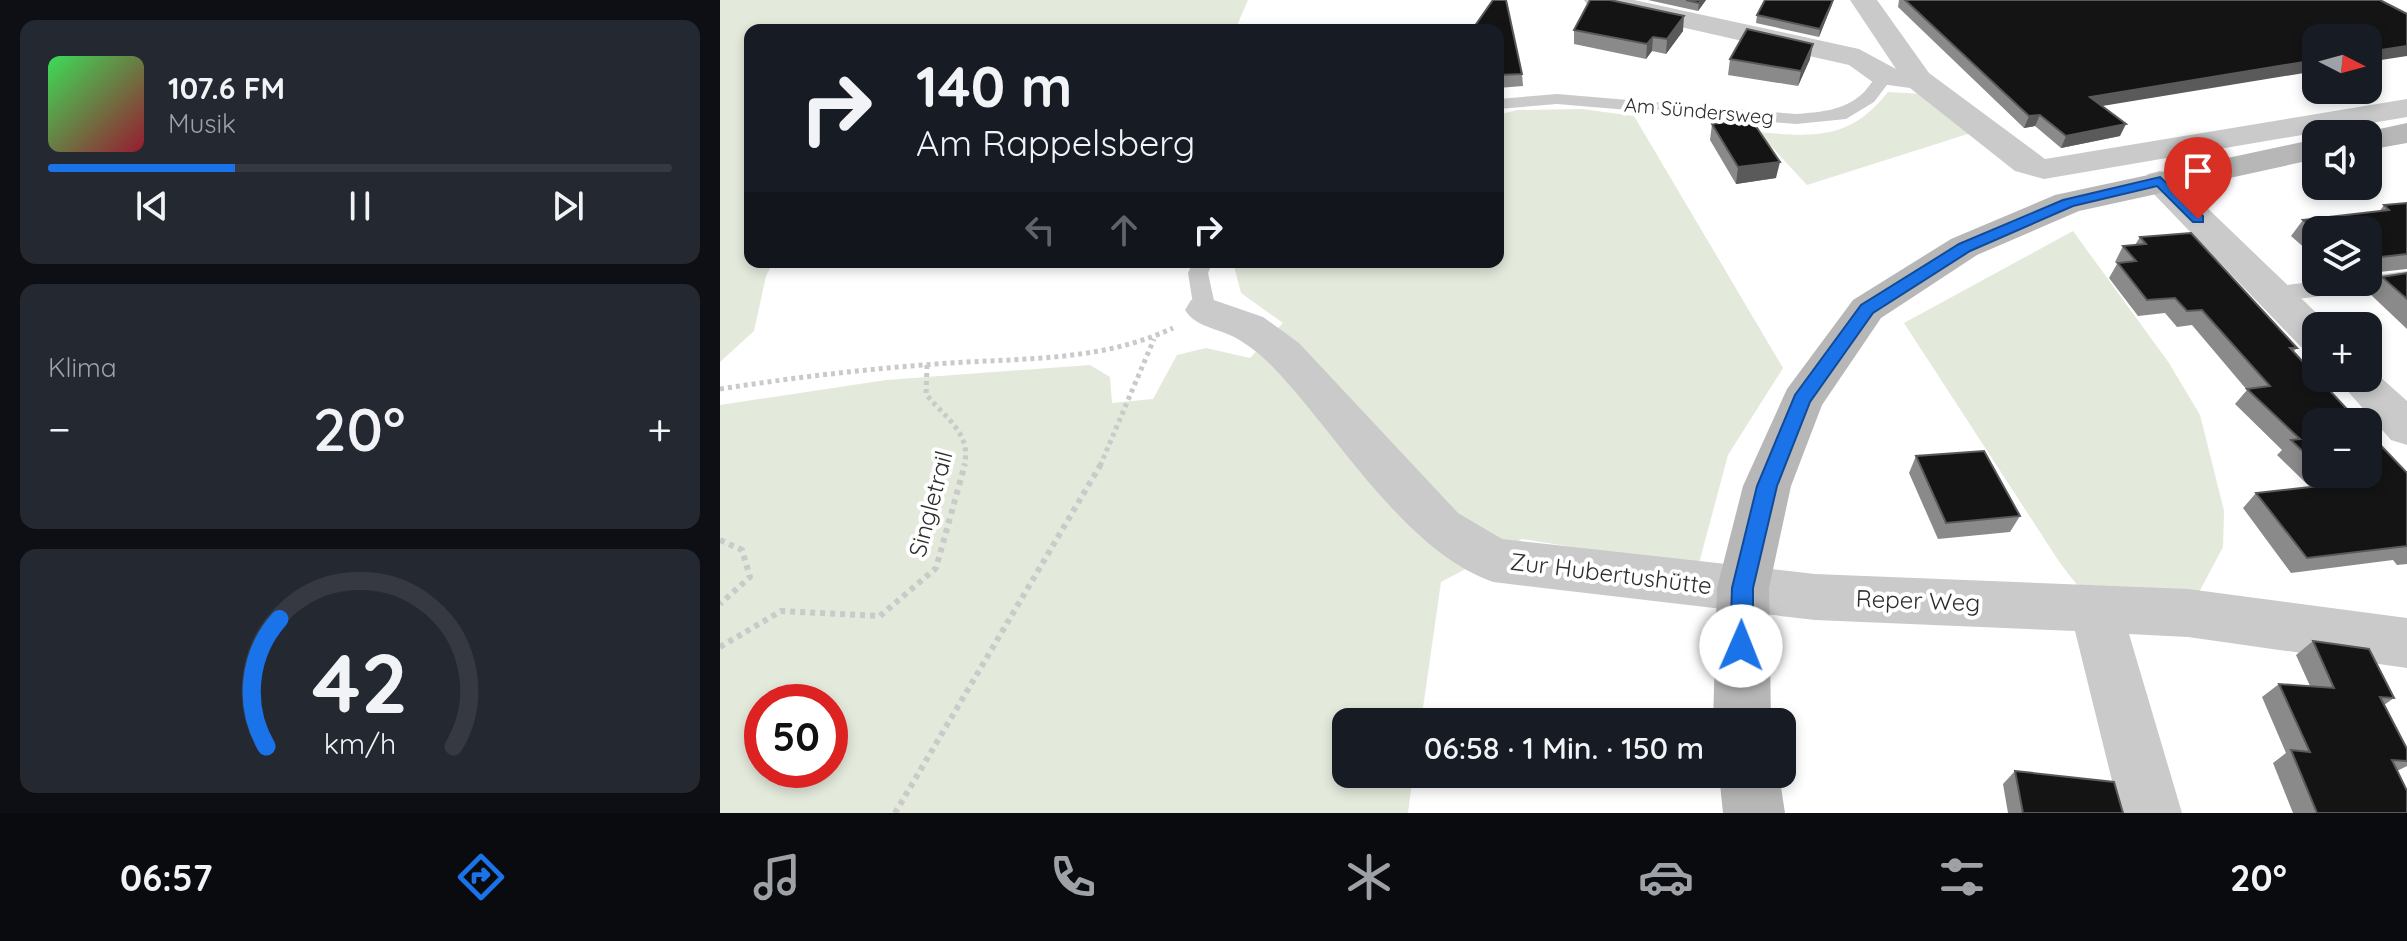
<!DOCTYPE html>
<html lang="de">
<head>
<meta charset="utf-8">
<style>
  :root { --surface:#171b24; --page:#242831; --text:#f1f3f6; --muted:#9ea1a6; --line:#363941; --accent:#1a73e8 }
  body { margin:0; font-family:Quicksand,sans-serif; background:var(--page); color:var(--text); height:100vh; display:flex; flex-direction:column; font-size:30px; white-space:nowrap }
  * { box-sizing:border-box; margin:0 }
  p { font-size:26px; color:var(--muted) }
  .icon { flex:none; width:44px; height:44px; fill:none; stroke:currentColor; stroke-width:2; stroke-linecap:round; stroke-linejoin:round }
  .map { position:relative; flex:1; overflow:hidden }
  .side { display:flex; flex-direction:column; gap:20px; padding:20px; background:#0d0f14; width:720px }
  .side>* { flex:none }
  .guide { position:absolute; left:24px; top:24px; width:760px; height:244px; border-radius:16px; box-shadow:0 4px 12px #0003; background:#171b24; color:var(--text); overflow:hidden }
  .needle { width:52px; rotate:96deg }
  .controls { position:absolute; left:1582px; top:24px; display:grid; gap:16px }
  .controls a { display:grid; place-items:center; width:80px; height:80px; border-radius:16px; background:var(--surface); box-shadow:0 4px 12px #0003; font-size:40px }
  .speed { position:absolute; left:24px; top:684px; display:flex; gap:16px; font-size:40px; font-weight:700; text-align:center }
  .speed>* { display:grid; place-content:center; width:104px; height:104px; border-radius:50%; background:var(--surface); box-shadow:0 4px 12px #0003; line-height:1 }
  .speed .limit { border:12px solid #d22; background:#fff; color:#111 }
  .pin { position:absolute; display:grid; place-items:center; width:68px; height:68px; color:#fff; margin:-82px -34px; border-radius:50% 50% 50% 0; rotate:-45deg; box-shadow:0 0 8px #0007 }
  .pin .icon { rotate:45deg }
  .me { position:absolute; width:88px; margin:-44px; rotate:1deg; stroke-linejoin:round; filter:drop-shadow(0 0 6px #0008) }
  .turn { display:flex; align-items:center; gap:28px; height:168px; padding:0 40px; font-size:36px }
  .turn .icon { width:104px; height:104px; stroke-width:2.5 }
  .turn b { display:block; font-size:56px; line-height:68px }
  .lanes { display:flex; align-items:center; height:76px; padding:0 40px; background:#0003; justify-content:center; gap:40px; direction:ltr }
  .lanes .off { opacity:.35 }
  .big { font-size:60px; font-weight:600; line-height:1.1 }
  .side .widget { flex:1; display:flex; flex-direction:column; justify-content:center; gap:12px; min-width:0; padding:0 28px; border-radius:16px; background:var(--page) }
  .side .dial { align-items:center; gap:0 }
  .dial svg { height:208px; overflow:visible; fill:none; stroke:var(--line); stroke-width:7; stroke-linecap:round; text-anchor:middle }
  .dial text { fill:var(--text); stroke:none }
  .song { display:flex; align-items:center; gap:24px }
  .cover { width:96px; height:96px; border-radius:12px; background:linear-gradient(135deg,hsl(130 70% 55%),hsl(350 70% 35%)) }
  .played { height:8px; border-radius:4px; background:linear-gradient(90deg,var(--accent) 30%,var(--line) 30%) }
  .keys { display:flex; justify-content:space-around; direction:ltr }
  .heat { display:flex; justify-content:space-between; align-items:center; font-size:44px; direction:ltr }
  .trip { position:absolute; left:612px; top:708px; width:464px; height:80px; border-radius:16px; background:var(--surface); box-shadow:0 4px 12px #0003; font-weight:600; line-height:80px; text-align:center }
  .tabs { display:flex; height:128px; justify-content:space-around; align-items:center; background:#090b0e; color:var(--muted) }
  .tabs .icon { width:56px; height:56px }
  .tabs .selected { color:var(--accent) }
  .tabs b { font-size:36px; color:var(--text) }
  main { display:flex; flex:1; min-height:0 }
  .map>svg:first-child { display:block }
  .green { fill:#e3e9db; fill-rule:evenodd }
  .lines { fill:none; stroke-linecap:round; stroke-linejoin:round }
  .path-far1 { stroke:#cacaca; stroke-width:5; stroke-dasharray:4 4; stroke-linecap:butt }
  .path { stroke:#cacaca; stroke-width:6; stroke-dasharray:5 5; stroke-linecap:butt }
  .lane { fill:#cacaca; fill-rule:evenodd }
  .street { fill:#cacaca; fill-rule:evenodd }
  .secondary { fill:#b7b7b7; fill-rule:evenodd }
  .wall { fill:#8a8a8a }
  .shaded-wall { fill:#5a5a5a }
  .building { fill:#141414; stroke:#5a5a5a; stroke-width:2 }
  .route { fill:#1a73e8; stroke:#114b97; stroke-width:2 }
  .labels { text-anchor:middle; stroke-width:8; stroke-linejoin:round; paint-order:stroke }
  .far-street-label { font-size:20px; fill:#2d2d2d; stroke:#fff }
  .street-label { font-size:24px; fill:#2d2d2d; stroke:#fff }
</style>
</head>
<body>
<main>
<section class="side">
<div class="widget">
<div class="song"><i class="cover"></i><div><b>107.6 FM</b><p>Musik</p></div></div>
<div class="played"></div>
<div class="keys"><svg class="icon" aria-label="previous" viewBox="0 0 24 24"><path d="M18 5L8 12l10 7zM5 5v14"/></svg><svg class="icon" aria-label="pause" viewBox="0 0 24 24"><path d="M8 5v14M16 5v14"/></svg><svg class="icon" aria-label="next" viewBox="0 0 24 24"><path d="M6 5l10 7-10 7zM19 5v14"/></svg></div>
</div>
<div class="widget"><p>Klima</p>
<div class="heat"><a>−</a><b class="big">20°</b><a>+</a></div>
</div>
<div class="widget dial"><svg viewBox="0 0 100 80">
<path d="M14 69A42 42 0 1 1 86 69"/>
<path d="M14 69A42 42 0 0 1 19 20" stroke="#1a73e8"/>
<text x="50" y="56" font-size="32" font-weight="700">42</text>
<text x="50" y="72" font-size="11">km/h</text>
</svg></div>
</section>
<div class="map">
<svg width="1687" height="813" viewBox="0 0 1687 813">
  <rect width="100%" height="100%" fill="#fff"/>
  <path class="green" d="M0 0H528L515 30H30V262H53L46 276 34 331 0 362Z
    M1168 92 1202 94 1251 133 1087 185 1038 132C1095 137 1130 140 1168 92Z
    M862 109 914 116 1063 368 1008 455 978 567 802 539 721 582 701 722H626V774H693L688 813H0V405L166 380 370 365 390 377 392 403 433 399 457 355 486 348 530 358 563 323 521 293 513 262H778V115L797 110ZM42 702H110V770H42Z
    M1353 231 1449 363 1480 415 1504 511 1503 547 1468 613 1375 608 1340 563 1184 323Z"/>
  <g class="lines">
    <path class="path-far1" d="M207 365 206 394C224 417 253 434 244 466
      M0 389C77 377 154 368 231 363 308 358 382 361 453 328
      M380 466 434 339"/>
    <path class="path" d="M0 540 22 550 30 577 0 604
      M0 647 61 611 160 616 216 568 245 464
      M175 813 381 464"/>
    <path class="lane" d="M1165 72 1173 77 1154 102 1126 119 1076 124 837 104 778 109V99L837 94 1076 114C1100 112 1123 111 1142 94 1151 86 1154 75 1165 72Z
      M473 262H493L488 273 496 310 493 315H477L474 310 468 273Z
      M1687 271V285L1554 302 1543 295C1554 279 1627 282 1648 282V276Z"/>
    <path class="street" d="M864 0H914L1139 49 1176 69 1130 0H1157L1209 73 1325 159 1687 99V117L1324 179 1295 171 1190 88 1154 83 1129 65 877 8 868 6Z
      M1440 171 1452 174 1610 326H1596V351L1581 347 1428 188 1423 181 1428 174Z
      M485 297 543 317 579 343 738 513 782 539 1095 574 1468 589 1687 618V668L1468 637 1409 634 1462 813H1400L1355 631 1095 620 773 582C683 550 617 433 551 365 541 355 525 342 512 336 495 328 475 326 465 310L471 300Z
      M1648 366 1687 401V445L1671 440 1616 378H1648Z"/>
    <path class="secondary" d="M1687 123V143L1648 150V134H1636Z
      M1596 139V159L1359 211 1257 255 1161 318 1102 405 1071 486 1049 588 1051 722H993L997 588 1023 486 1067 389 1133 300 1231 239 1335 195Z
      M999 774H1059L1065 813H1003Z"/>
  </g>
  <path class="wall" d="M928 0H986L978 11Z
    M1045 0H1113L1099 37 1036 23 1037 15Z
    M1179 0H1660L1381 106 1400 136 1341 148 1315 126 1304 128 1178 7Z
    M778 30 802 74 803 86 778 88Z
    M854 30 963 31 946 54 932 51 926 59 854 44Z
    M1010 59H1090L1078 86 1008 75Z
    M992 124 1056 178 1016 184 990 140Z
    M1687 203V269L1650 273 1648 275V230H1596V258L1571 236 1583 220 1659 212 1664 205Z
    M1420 237 1577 348 1573 352 1596 422V474L1687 473V564L1677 565 1673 560 1571 573 1523 508 1536 493 1590 487 1557 455 1562 450 1515 404 1527 390 1472 325 1457 327 1445 313 1418 316 1389 278 1397 264 1395 262 1403 246 1415 245Z
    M1687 273V329L1649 293 1662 277Z
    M1196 456 1300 516 1290 532 1218 539 1189 473Z
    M1593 641 1674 698 1664 705 1687 749V766L1677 771 1687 813H1573L1553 763 1566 753 1542 697 1559 684 1590 686 1576 655Z
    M1295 771 1403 813H1288L1283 784Z"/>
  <path class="shaded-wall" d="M981 0H986L978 11 979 3Z
    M1113 0 1112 5 1099 37 1100 29Z
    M964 16 963 31 946 54 947 39Z
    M933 37 932 51 926 59 927 44Z
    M1093 44 1090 59 1078 86 1081 71Z
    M1687 46V56L1648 62V52Z
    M1596 60V71L1364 109 1370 97Z
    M1320 115 1315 126 1304 128 1309 116Z
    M1406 124 1400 136 1341 148 1346 136Z
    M1060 162 1056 178 1016 184 1018 167Z"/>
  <path class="building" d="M773 0H786L802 74 778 75V30H752Z
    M870 0H890L964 16 947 39 933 37 927 44 854 30Z
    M966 0H981L979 3Z
    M1045 0H1113L1100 29 1037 15Z
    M1185 0H1660L1687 14V46L1648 52V38H1596V60L1370 97 1406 124 1346 136 1320 115 1309 116Z
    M1027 29 1093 44 1081 71 1010 59Z
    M1031 119 1060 162 1018 167 992 124Z
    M1687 203V254L1661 257 1658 263H1648V230H1596V231L1583 220 1669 210 1664 205Z
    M1471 233 1577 348H1570L1596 376V378H1598L1639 422H1596V464L1571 440 1580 439 1527 389 1550 386 1482 310 1467 311 1455 298 1427 300 1398 263 1416 261 1403 246 1426 244 1420 237Z
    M1687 273V299L1662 277Z
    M1648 432 1687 473V546L1587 558 1536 493 1617 484 1606 474H1648Z
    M1264 451 1300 516 1226 523 1196 456Z
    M1593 641 1649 649 1674 698 1660 697 1687 749V761L1672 760 1687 791V813H1597L1571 750 1590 752 1559 684 1614 688Z
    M1295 771 1394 782 1403 813H1303Z"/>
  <path class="route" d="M1440 177 1483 216V222H1473L1437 186 1353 206 1250 251 1153 313 1090 402 1057 486 1033 588V646L1029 653 1021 656 1013 653 1010 646 1012 588 1037 486 1075 395 1141 305 1239 244 1343 200Z"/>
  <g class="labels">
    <g class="far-street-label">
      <text transform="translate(979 111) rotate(5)" y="7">Am Sündersweg</text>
    </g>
    <g class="street-label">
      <text transform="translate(211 504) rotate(-75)" y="8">Singletrail</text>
      <text transform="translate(891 574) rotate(7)" y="8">Zur Hubertushütte</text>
      <text transform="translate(1198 601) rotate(2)" y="8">Reper Weg</text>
    </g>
  </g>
</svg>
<div class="controls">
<a><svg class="needle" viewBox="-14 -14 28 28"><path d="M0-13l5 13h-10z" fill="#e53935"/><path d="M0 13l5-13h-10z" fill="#9ea1a6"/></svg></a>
<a><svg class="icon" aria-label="sound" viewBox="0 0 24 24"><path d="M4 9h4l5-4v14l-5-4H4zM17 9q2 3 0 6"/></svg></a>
<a><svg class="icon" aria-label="layers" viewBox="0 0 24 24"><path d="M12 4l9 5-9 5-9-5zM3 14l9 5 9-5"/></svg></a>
<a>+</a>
<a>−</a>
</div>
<div class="speed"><div class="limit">50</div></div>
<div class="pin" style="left:1478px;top:219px;background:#d93025"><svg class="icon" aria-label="arrive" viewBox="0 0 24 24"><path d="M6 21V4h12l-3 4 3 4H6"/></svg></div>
<svg class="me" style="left:1021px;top:646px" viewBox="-20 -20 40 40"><circle r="19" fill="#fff"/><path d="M0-13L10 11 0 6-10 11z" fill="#1a73e8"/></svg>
<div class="trip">06:58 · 1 Min. · 150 m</div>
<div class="guide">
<div class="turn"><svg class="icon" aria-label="right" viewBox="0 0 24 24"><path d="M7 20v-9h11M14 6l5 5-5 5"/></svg><div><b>140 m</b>Am Rappelsberg</div></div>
<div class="lanes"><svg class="icon off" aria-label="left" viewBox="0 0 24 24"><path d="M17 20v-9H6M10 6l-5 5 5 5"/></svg><svg class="icon off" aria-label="ahead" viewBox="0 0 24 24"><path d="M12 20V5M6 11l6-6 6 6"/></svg><svg class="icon" aria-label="right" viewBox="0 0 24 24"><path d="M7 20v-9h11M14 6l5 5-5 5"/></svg></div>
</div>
</div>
</main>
<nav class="tabs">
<b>06:57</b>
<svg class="icon selected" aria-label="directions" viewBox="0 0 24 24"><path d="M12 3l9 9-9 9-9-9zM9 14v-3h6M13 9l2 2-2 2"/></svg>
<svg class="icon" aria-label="music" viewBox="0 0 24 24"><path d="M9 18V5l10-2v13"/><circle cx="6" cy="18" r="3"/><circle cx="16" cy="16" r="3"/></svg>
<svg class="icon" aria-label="phone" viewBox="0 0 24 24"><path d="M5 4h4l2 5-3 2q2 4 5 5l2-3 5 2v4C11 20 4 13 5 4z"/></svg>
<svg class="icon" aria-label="climate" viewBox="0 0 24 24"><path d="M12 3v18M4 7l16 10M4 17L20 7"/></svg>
<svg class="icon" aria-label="car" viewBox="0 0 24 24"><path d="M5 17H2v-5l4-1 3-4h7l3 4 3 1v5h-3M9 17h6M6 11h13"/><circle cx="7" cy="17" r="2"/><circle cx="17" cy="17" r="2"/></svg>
<svg class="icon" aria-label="filters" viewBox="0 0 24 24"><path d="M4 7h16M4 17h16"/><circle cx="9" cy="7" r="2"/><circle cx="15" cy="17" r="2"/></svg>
<b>20°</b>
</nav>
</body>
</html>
